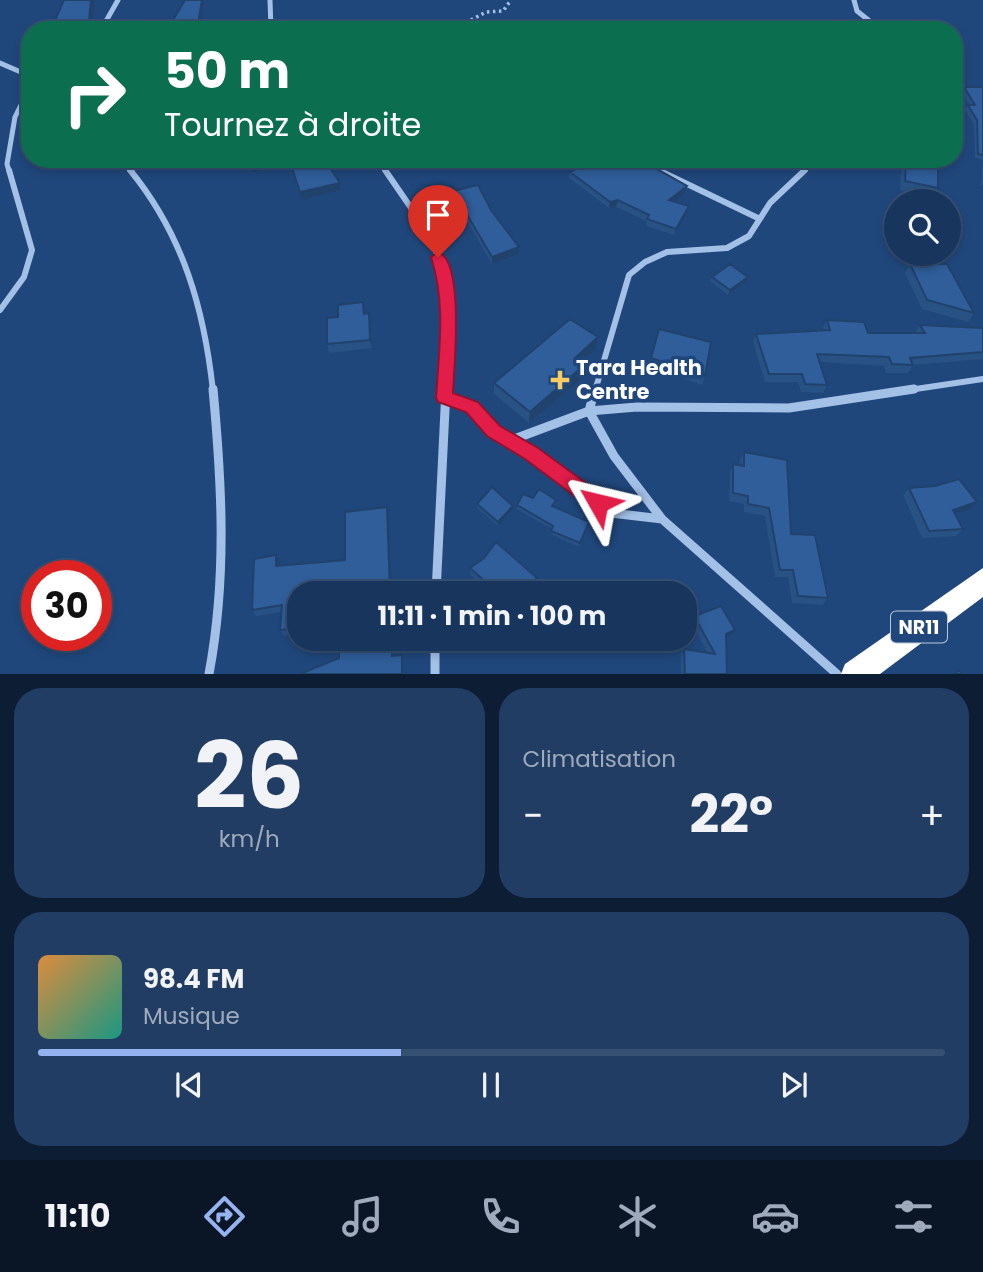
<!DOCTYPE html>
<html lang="fr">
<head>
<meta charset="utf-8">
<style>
  :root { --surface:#18355d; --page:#213d63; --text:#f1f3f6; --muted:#9fabbc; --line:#365072; --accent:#95b2f1 }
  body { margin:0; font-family:Poppins,sans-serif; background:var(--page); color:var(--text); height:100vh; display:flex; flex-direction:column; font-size:26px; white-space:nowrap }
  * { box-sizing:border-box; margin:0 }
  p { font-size:23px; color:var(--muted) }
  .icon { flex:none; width:38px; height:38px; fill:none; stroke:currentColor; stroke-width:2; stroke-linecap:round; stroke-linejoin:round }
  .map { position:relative; height:674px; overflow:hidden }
  .details { display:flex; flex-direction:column; gap:14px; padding:14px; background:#0d1d33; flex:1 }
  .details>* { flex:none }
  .hud { position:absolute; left:21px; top:21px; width:942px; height:147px; border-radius:28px; box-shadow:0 4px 10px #0003,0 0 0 2px var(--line); background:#0b6e4f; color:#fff; overflow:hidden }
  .buttons { position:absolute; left:884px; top:189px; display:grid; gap:14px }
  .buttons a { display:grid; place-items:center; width:77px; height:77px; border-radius:50%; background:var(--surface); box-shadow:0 4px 10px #0003,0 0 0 2px var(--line); font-size:35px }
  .speed { position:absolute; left:21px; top:560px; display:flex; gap:14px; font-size:35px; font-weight:700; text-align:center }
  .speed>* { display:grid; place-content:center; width:91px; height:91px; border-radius:50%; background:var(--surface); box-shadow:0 4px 10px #0003,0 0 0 2px var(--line); line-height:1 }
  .speed .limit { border:10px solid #d22; background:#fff; color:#111 }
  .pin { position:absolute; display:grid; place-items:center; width:60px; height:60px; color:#fff; margin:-72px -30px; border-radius:50% 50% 50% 0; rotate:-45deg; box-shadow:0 0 7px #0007 }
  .pin .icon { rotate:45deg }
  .me { position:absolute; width:77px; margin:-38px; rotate:307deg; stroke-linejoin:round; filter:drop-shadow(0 0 5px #0008) }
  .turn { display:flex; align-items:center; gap:24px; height:147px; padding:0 28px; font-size:32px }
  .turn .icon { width:91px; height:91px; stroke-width:2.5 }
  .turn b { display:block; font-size:49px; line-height:60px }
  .big { font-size:52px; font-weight:700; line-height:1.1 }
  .details .card { flex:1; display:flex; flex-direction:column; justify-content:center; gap:10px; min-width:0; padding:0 24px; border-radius:28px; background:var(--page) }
  .details .dial { align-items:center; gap:0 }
  .dial b { font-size:91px; line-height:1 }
  .song { display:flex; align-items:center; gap:21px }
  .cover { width:84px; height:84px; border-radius:10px; background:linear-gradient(135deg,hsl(30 70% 55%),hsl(170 70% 35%)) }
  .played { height:7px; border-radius:4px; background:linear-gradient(90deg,var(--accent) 40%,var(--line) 40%) }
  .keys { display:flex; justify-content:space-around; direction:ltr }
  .heat { display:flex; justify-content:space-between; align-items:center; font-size:38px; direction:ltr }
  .details .tiles { flex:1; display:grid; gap:14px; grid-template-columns:1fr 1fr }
  .card:last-child { grid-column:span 2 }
  .trip { position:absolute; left:287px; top:581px; width:410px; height:70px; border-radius:28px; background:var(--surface); box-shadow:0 4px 10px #0003,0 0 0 2px var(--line); font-weight:700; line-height:70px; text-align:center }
  .tab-bar { display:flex; height:112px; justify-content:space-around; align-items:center; background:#0a1525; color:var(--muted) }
  .tab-bar .icon { width:49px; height:49px }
  .tab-bar .active { color:var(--accent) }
  .tab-bar b { font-size:32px; color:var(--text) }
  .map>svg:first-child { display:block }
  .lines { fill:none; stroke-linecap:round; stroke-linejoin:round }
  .path { stroke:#a3c0e7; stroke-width:3.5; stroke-dasharray:2.5 3.5; stroke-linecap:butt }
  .street-far2 { stroke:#a3c0e7; stroke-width:5 }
  .street-far1 { stroke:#a3c0e7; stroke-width:6 }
  .street { stroke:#a3c0e7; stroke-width:9 }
  .highway { fill:#fff; fill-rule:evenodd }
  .wall { fill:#285184 }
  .shaded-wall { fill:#21426c }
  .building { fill:#2f5e9a; stroke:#21426c; stroke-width:2 }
  .route { fill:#e11d48; stroke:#92132f; stroke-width:2 }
  .poi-dot { fill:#f4cc63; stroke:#20477c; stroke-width:2.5 }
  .labels { text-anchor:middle; stroke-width:7; stroke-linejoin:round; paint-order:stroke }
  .shield { fill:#20477c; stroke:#bcc8d8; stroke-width:2 }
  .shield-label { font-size:19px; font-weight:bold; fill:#fff }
  .poi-label { font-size:21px; font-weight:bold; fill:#fff; stroke:#20477c; text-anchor:start }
</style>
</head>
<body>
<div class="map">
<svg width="983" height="674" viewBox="0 0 983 674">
  <rect width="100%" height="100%" fill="#20477c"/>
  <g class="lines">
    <path class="path" d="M473 30 469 21 486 12 503 11 511 0"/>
    <path class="street-far2" d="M270 0 271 30
      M854 0 857 11 881 30
      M101 30 118 0
      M0 63 30 76
      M121 159 132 171
      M378 159 386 171
      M636 159 662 171
      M9 171 7 164 15 117 30 87
      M803 171 816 159"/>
    <path class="street-far1" d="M130 170C183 235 204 308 213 391
      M385 170 431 237 445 277 446 391
      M658 170 760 219
      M0 310 24 277 32 250 9 170
      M595 391 629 275 645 262 667 252 727 248 749 236 770 203 805 170
      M902 391 983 379"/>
    <path class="street" d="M595 389 589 411 614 456 662 519 837 674
      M444 398 472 406 493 431 531 453 611 513 662 519
      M509 441 589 411 637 407 789 408 914 389
      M436 593 446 389
      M435 639V674
      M209 674C227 578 222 486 213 389"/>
    <path class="highway" d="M983 568V597L880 674H841L845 664Z"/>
  </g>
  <path class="wall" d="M64 0H95L92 30H53L52 27Z
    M964 87H983V185H981L983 160 975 158 974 125 965 109 968 105H970L961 91Z
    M241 159H280L281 162 252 173Z
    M574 159H639L687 186 685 193 674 202 687 213 674 235 646 226 647 221 616 207 609 208 569 178 570 172 581 167Z
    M649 159H679L668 169Z
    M736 159H778L768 170Z
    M906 160 938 188 933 197 900 190 901 169Z
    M453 191 491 210 519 247V254L492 264 454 198Z
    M910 264 974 313 968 322 922 309 905 273Z
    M712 277H748L746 282 728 295 710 281Z
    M365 314 371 322 372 348 329 353 327 344Z
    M827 320 868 333H915L920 325 983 328V359L913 365 908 373H886L884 366 820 362 827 385 823 393 801 392 798 382H765L753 342 756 334 823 330V328Z
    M659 329 705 376 702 385 649 367Z
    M598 337 596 349 580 363 582 378 529 423 494 394V383Z
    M744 452 828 598 823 605 792 603 788 577H775L765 516 744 512V504L729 501 730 472 733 464 740 465V460Z
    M909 488 970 509 956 514 963 529 956 536 922 538 903 495Z
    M533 498 556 504 554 507 589 522 579 547 551 534 552 529 517 509V505Z
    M477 504 513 506 512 510 498 526 477 508Z
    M387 507 389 515 392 593H299V635L284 636 280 630 282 612 256 616 252 610 280 563V566L345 560Z
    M470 568 536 585 529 593H490L471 575Z
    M694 616 731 636 726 638 727 674H681V654L684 649 708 653 691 622Z"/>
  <path class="shaded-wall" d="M91 0H95L92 30H88Z
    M202 0H204L200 30H197Z
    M263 159H280L281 162 252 173 250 164Z
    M673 159H679L668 169 670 162Z
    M774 159H778L768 170 771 162Z
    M340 183 341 190 302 200 300 192Z
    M687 186 685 193 668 207 669 200Z
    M618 200 616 207 609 208 610 202Z
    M689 206 687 213 674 235 676 229Z
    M519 247V254L492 264V257Z
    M748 277 746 282 728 295 730 290Z
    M369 313 371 322 372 348 370 340Z
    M598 337 596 349 573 370 575 358Z
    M583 366 582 378 529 423 530 412Z
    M977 502 970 509 947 517 953 510Z
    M513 506 512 510 498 526V522Z
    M387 507 389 515 392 593 390 592Z
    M276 555 280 563V573L276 566Z
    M537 578 536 585 529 593H524Z
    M735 630 731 636 722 639 726 634Z"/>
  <path class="building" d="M64 0H91L88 30H72L66 26 52 27Z
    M185 0H202L197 30H167Z
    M107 27H133L131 30H105Z
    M964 87H983V155L978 154 977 120 968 105H975Z
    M246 159H263L250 164Z
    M289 159H324L340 183 300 192Z
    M581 159H639L687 186 669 200 689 206 676 229 647 219 649 215 618 200 610 202 570 172 586 164Z
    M761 159H774L771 162Z
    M906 160 938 166V188L905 181Z
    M478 185 491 210 519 247 492 257 453 191Z
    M730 264 748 277 730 290 712 277Z
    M910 264H947L974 313 927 300Z
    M363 302 364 314 369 313 370 340 327 344V318L338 317V305Z
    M570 319 598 337 575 358 583 366 530 412 494 383Z
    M827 320 864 322 868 333H925L920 325 983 328V352L910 358 913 365 892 364 889 357 817 354 827 385 805 384 802 374H769L756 334 830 330Z
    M659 329 711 342 705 376 651 358Z
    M744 452 787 460 791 534 815 535 828 598 798 596 793 570H780L769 508 748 504V496L733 493V464L744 466Z
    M959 479 977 502 953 510 963 529 929 531 909 488 935 486Z
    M492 487 513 506 498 522 477 504Z
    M539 489 556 500 552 506 589 522 580 543 551 531 553 526 517 505 523 494 533 498Z
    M387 507 390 592 376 593H299V628L280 630 282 605 252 610 254 559 276 555V566L345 560V512Z
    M496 542 537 578 524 593H498L470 568 484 558Z
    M721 606 735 630 726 634 727 674H685L684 649 715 654 694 616Z
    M392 643V656L402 655V674H300L339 658V648Z
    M959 670 962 674H954Z"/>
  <path class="route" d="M438 252C465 260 454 369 453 393L478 402 500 426 538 448 605 497 608 503 605 509 598 512 592 509 525 459 487 436 466 412 438 402 436 398C439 350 446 303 431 257Z"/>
  <path class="poi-dot" d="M556.5 369.5h7v7h7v7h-7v7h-7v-7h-7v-7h7z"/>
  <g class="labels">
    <rect class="shield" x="891" y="611.5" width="56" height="31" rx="5"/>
    <g class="shield-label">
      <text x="919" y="634">NR11</text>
    </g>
    <g class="poi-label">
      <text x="576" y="375">Tara Health<tspan x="576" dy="24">Centre</tspan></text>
    </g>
  </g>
</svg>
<div class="buttons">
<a><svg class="icon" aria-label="search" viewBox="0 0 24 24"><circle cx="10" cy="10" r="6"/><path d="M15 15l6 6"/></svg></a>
</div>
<div class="speed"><div class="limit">30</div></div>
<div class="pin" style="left:438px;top:257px;background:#d93025"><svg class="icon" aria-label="arrive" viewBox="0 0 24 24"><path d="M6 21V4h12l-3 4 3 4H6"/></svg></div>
<svg class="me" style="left:598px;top:503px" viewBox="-20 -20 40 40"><path d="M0-17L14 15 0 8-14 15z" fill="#e11d48" stroke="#fff" stroke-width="4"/></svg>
<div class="trip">11:11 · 1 min · 100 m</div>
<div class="hud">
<div class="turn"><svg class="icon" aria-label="right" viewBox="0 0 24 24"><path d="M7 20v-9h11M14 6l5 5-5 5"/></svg><div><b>50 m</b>Tournez à droite</div></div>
</div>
</div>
<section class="details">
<div class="tiles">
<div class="card dial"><b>26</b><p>km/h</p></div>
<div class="card"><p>Climatisation</p>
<div class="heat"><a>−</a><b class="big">22°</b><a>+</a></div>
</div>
<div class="card">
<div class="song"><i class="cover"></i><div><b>98.4 FM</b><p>Musique</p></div></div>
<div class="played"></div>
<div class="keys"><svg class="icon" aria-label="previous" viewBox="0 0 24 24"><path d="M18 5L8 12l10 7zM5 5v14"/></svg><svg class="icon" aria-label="pause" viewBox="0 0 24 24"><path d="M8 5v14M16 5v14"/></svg><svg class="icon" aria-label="next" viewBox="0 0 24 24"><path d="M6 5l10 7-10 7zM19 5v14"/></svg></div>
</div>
</div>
</section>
<nav class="tab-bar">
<b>11:10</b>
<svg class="icon active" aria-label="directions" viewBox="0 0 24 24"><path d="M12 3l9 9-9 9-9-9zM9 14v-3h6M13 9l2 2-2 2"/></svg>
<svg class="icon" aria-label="music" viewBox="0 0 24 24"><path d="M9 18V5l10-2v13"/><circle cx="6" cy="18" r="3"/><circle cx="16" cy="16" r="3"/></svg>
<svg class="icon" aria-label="phone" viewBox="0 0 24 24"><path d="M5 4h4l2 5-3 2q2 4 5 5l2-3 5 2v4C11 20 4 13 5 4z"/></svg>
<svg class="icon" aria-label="climate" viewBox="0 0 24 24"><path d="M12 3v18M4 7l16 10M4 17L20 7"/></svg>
<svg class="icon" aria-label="car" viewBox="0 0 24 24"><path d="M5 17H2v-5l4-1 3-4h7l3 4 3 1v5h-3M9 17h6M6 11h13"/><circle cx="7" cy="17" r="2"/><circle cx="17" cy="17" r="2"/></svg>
<svg class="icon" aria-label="filters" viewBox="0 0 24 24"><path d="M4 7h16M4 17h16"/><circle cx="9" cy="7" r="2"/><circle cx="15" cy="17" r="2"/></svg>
</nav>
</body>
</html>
